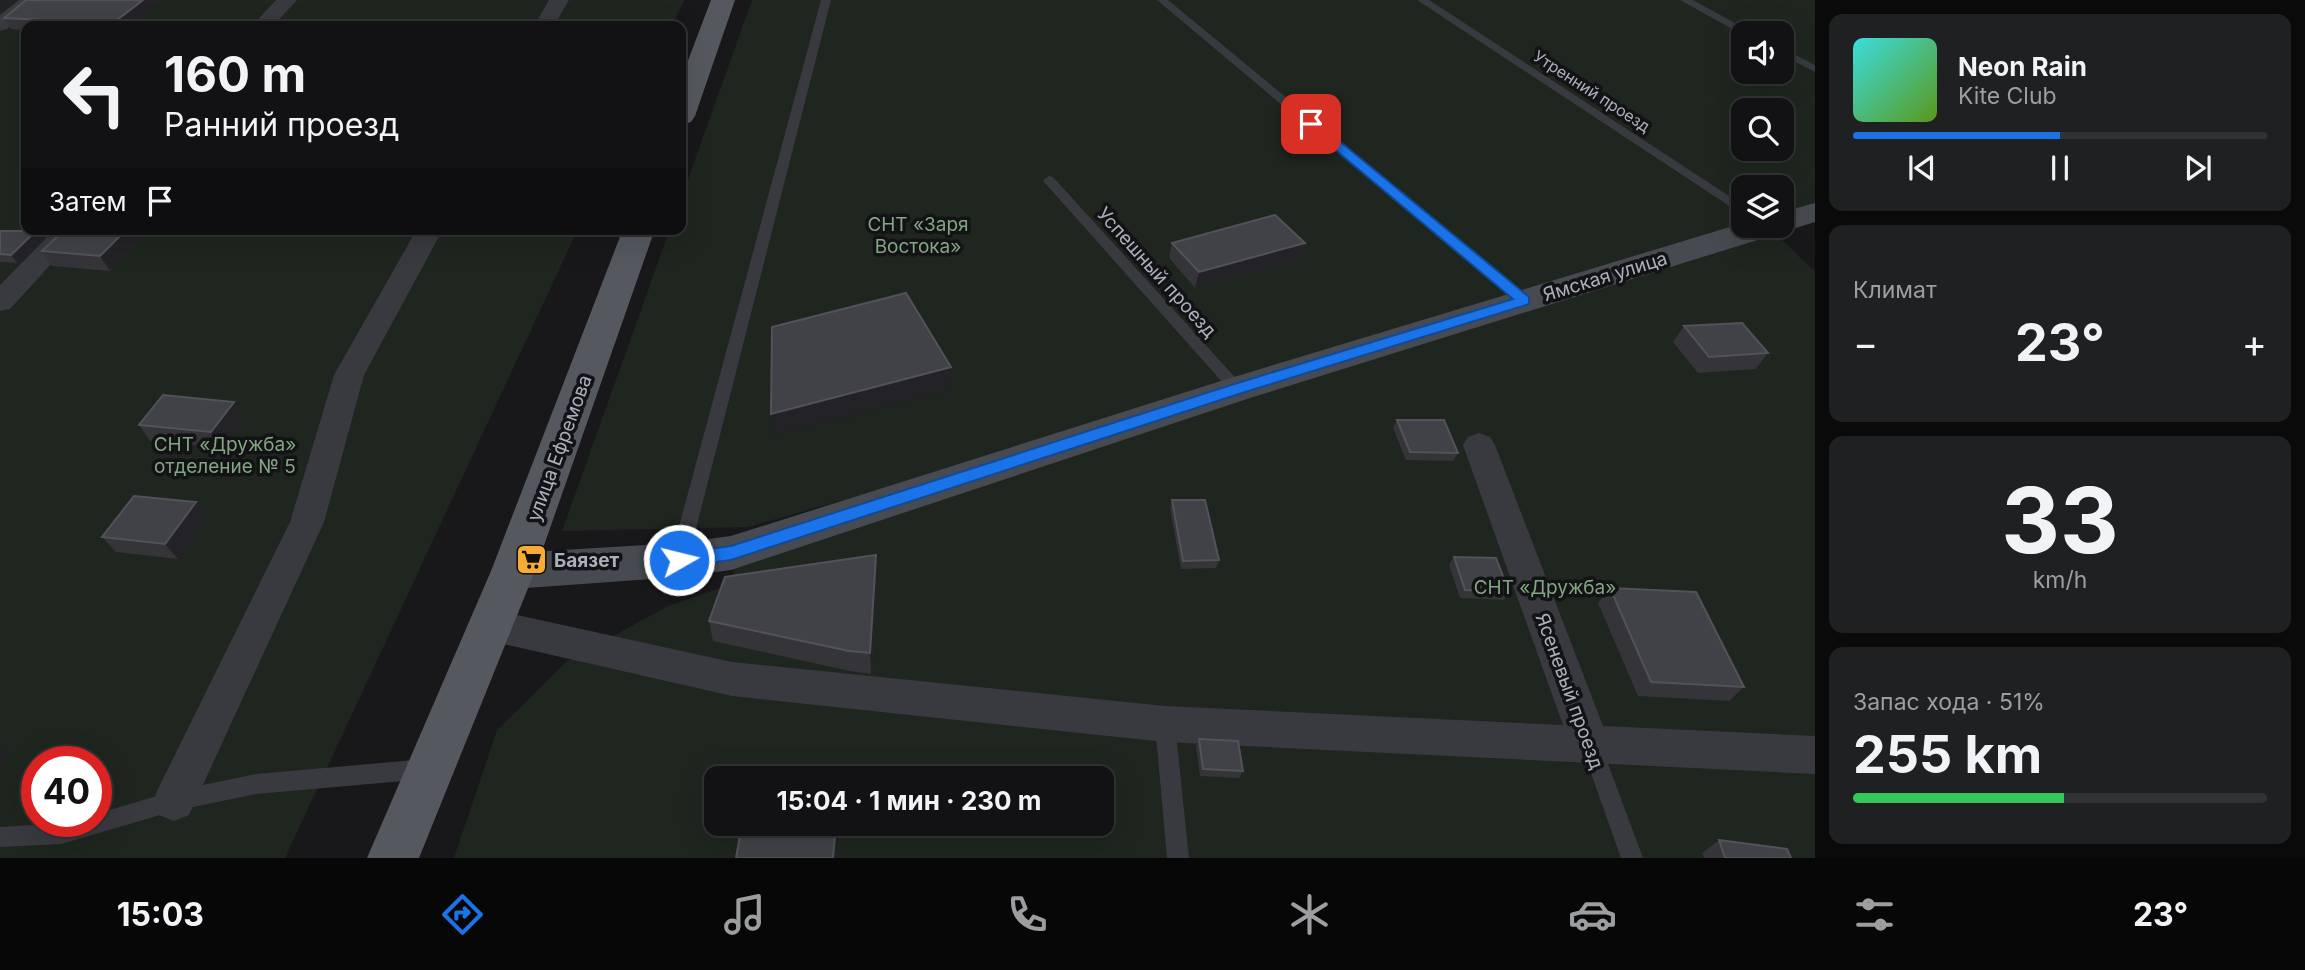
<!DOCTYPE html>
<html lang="ru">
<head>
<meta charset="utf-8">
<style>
  :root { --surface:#121214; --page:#1f2022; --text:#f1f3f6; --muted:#9c9ea0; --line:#313234; --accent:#1a73e8 }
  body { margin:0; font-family:Inter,sans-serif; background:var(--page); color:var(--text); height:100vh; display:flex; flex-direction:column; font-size:26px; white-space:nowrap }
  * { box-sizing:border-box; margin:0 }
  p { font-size:23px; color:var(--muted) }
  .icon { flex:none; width:38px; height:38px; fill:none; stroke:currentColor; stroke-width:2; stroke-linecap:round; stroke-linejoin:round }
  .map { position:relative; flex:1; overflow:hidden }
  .panel { display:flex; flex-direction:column; gap:14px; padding:14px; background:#0a0a0b; width:490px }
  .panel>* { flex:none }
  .guide { position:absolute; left:21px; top:21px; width:665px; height:214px; border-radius:14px; box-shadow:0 7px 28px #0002,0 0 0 2px var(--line); background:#121214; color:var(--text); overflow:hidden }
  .buttons { position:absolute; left:1731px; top:21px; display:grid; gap:14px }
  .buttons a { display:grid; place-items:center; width:63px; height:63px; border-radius:14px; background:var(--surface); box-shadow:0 7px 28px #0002,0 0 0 2px var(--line); font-size:35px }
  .speed { position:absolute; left:21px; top:746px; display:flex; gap:14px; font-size:35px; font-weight:700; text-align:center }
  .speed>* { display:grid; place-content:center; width:91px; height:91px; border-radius:50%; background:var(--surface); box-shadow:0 7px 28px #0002,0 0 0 2px var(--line); line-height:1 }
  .speed .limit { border:10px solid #d22; background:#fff; color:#111 }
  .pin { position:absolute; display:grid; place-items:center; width:60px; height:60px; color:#fff; margin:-30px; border-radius:14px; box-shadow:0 4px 10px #0006 }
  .me { position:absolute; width:77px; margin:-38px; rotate:82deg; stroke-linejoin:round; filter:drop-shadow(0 0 5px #0008) }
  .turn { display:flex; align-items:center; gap:24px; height:147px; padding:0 28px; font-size:32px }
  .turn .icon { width:91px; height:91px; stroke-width:2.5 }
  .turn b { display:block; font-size:49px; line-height:60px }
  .then { display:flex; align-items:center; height:66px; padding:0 28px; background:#0003; gap:14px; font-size:26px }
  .big { font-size:52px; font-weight:700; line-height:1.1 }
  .panel .widget { flex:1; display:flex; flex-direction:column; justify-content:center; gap:10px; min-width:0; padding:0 24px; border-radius:14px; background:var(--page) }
  .panel .dial { align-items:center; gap:0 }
  .dial b { font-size:91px; line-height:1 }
  .song { display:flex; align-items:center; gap:21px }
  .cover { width:84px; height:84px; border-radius:10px; background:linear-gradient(135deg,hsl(180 70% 55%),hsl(90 70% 35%)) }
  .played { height:7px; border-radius:4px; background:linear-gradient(90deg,var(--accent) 50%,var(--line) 50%) }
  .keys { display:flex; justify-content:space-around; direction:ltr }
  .heat { display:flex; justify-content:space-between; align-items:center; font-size:38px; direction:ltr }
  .charge { height:10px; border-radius:5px; background:linear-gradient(90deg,#34c759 51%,var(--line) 0) }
  .trip { position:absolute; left:704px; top:766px; width:410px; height:70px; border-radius:14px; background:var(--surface); box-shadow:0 7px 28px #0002,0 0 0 2px var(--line); font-weight:700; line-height:70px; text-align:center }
  .tabs { display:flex; height:112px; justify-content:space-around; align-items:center; background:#070708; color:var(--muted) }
  .tabs .icon { width:49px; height:49px }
  .tabs .on { color:var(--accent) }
  .tabs b { font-size:32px; color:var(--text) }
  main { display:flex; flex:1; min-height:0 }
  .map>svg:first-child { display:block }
  .green { fill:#1e261f; fill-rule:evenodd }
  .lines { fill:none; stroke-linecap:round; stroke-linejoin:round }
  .lane { fill:#393a40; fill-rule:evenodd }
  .street { fill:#393a40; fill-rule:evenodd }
  .secondary { fill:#474a50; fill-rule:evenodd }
  .primary { fill:#55585f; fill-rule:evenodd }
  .wall { fill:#343439 }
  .shaded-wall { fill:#232327 }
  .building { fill:#414247; stroke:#515359; stroke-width:2 }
  .route { fill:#1a73e8; stroke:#114b97; stroke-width:2 }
  .labels { text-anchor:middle; stroke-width:7; stroke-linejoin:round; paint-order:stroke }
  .far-street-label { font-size:16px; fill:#aab0bb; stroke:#131316 }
  .park-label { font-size:19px; fill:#81a681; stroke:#131316 }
  .street-label { font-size:19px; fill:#aab0bb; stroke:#131316 }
  .poi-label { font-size:19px; font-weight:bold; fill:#aab0bb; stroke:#131316; text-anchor:start }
</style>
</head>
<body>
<main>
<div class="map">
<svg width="1815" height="858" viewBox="0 0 1815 858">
  <rect width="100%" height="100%" fill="#18181b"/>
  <path class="green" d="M0 0H684L672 26H26V229H578L285 858H0ZM37 761H96V821H37Z
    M752 0H1815V212L1782 222V187H1743V226H1768L1815 272V858H454L497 730 567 661 668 606 735 583 732 560 1237 389 748 527 562 531 670 229H681V199ZM1743 33H1782V72H1743ZM1743 110H1782V149H1743ZM716 779H1101V824H716Z"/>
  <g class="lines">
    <path class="lane" d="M821 0H831L688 560 685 565 679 567 673 565 670 560Z
      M1157 0H1168L1529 298 1531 301 1529 304H1519Z
      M1417 0H1429L1743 205V215Z
      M1680 0H1693L1753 33 1743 35Z
      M1782 48 1815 65V72L1782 55Z
      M1049 176 1053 177 1242 385 1245 389 1242 393H1232L1045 183 1043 180Z
      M1165 715 1172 718 1175 724 1189 858H1167L1155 724 1158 718Z
      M1591 736 1598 738 1601 745 1643 858H1621L1581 745 1584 738Z
      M426 759 433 762 436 769 433 776 426 779 256 794 174 811 61 844 0 847V827L96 821V814L174 791 256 774Z"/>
    <path class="street" d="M19 0H42L7 29 0 31V15Z
      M276 0H297L273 26H252Z
      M549 0H569L554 26H534Z
      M55 229H83L10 309 0 311V285Z
      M417 229H443L364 375 324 522 189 815 174 821 159 815 153 801 159 787 290 522 334 375Z
      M1479 433 1490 437 1495 445 1603 726 1815 736V774L1165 742 732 696 490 641 477 636 472 625 477 614 490 609 732 662 1165 706 1563 725 1463 445 1468 437Z"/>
    <path class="secondary" d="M1815 203V222L1250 398 731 570 679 577 513 589 498 583 491 571 498 559 513 553 679 543 731 536 1224 380 1743 223V226H1782V212Z"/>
    <path class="primary" d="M711 0H735L695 116 691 122 681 125V79Z
      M623 229H655L535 571 419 858H367L491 571Z"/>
  </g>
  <path class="wall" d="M26 0H159L160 2 130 26H26V30L11 29 4 18Z
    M65 229H151L110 271 52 266 42 251Z
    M0 231H36L42 239 17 263 0 262Z
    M1172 243H1305L1300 259 1195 288 1169 258Z
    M1684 326 1768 353 1756 369 1698 373 1673 342Z
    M234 402 244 418 222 448 150 441 139 425Z
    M1397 420 1458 453 1453 461 1406 460 1393 428Z
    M1172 500 1219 560 1216 568 1181 569 1170 508Z
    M196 502 207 518 178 559 116 552 102 537Z
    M876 555 877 576 871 674 850 671 713 641 709 621Z
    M1454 557 1509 592 1504 600 1460 598 1449 565Z
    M1610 588 1744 687 1729 701 1638 696 1598 603Z
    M1199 739 1243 771 1239 778 1200 776 1196 746Z
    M1719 840 1791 858H1704L1702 853Z"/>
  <path class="shaded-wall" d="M0 0H15L0 12Z
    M143 0H159L160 2 130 26H115L113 23Z
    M127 229H151L110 271 100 256Z
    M36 231 42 239 17 263 11 255Z
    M1305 243 1300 259 1195 288 1199 272Z
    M951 367 950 390 773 436 771 414Z
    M234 402 244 418 222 448 211 432Z
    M196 502 207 518 178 559 165 544Z
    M876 555 877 576 871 674 870 653Z
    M1 746 10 753 0 767V748Z
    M836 824H839L835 858H833Z"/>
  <path class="building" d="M26 0H143L113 23 4 18Z
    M1275 215 1305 243 1199 272 1172 243Z
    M65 229H127L100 256 42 251Z
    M0 231H36L11 255 0 254Z
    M906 293 951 367 771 414 772 327Z
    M1742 323 1768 353 1709 357 1684 326Z
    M163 395 234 402 211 432 139 425Z
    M1397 420H1444L1458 453 1410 452Z
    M134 496 196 502 165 544 102 537Z
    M1172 500H1205L1219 560 1183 561Z
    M876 555 870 653 849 651 709 621 725 577Z
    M1454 557 1496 558 1509 592 1465 590Z
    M1610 588 1696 592 1744 687 1651 682Z
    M1199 739 1238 741 1243 771 1203 769Z
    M742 824H836L833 858H736Z
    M1719 840 1787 849 1791 858H1725Z"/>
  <path class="route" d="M1307 121H1315L1529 297V304L1242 393 731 560 679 567 673 565 670 560 673 555 679 553 731 546 1231 385 1513 299 1307 126Z"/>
  <defs>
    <symbol id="supermarket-square" viewBox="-11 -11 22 22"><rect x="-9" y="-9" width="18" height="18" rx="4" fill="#f7ac33" stroke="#131316"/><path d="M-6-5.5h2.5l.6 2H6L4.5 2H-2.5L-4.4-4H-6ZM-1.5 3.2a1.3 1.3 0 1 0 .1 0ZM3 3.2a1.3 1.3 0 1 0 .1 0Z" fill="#111"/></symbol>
  </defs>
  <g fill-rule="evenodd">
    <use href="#supermarket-square" x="514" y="542" width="35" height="35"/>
  </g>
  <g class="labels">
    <g class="far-street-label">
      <text transform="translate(1592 91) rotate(33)" y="6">Утренний проезд</text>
    </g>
    <g class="park-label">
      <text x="918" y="231">СНТ «Заря<tspan x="918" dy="22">Востока»</tspan></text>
      <text x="225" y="451">СНТ «Дружба»<tspan x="225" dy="22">отделение № 5</tspan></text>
      <text x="1545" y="594">СНТ «Дружба»</text>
    </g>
    <g class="street-label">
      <text transform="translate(1157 272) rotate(48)" y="7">Успешный проезд</text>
      <text transform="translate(1605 276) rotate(-17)" y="7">Ямская улица</text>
      <text transform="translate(559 448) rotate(-70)" y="7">улица Ефремова</text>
      <text transform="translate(1570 691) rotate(70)" y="7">Ясеневый проезд</text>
    </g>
    <g class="poi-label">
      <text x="554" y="567">Баязет</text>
    </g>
  </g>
</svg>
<div class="buttons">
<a><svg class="icon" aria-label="sound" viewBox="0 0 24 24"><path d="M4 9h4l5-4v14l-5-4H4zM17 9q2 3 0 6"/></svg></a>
<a><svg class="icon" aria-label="search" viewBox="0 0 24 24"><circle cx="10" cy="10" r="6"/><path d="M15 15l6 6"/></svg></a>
<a><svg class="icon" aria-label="layers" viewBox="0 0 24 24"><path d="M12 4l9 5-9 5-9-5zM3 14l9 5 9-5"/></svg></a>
</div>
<div class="speed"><div class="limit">40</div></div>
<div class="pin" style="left:1311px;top:124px;background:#d93025"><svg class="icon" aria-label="arrive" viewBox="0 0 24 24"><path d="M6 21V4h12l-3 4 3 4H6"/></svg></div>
<svg class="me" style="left:679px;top:560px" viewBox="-20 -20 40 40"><circle r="17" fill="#1a73e8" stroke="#fff" stroke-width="3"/><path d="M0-11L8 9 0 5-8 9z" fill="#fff"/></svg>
<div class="trip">15:04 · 1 мин · 230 m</div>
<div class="guide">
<div class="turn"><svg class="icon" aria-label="left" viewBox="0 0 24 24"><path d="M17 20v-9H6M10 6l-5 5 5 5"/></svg><div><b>160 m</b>Ранний проезд</div></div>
<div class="then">Затем<svg class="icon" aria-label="arrive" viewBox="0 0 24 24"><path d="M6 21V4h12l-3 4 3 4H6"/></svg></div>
</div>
</div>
<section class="panel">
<div class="widget">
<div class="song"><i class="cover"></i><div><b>Neon Rain</b><p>Kite Club</p></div></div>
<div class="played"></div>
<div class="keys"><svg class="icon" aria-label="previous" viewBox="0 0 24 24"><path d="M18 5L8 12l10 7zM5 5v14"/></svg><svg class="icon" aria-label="pause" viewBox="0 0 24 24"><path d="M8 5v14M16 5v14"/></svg><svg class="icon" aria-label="next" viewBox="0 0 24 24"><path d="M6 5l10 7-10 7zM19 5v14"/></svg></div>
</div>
<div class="widget"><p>Климат</p>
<div class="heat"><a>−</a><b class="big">23°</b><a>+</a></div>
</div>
<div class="widget dial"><b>33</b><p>km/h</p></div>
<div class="widget"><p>Запас хода · 51%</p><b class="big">255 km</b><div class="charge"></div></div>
</section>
</main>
<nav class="tabs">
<b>15:03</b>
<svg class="icon on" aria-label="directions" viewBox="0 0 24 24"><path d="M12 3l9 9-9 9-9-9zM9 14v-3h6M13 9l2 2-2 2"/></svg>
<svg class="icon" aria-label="music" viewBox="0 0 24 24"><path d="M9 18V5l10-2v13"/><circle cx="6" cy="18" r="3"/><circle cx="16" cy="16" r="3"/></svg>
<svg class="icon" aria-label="phone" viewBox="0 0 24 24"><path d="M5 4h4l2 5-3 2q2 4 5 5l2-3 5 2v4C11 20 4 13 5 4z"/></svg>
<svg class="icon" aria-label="climate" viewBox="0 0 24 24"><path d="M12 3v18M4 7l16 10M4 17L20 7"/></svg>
<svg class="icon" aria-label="car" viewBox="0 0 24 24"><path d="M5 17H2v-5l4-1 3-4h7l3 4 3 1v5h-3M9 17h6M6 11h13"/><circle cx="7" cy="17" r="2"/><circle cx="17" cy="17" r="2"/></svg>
<svg class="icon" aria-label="filters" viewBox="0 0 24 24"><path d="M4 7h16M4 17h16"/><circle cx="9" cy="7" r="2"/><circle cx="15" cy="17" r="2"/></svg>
<b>23°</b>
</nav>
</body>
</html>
